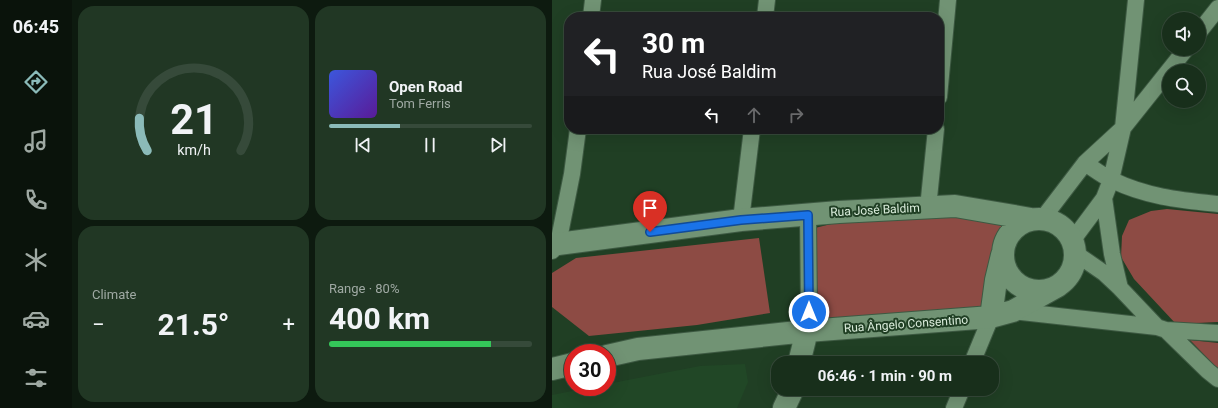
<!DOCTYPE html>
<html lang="en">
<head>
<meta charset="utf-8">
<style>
  :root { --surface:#182f1b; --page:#213724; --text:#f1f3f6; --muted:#9fa9a3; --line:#364a3a; --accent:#8bbbb9 }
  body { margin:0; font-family:Roboto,sans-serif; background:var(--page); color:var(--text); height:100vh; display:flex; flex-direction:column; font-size:15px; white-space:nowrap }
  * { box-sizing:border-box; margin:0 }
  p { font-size:13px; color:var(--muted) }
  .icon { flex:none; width:22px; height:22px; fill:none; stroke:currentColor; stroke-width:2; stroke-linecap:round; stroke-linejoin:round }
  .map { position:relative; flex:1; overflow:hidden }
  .sheet { display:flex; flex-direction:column; gap:6px; padding:6px; background:#0d1a0f; width:480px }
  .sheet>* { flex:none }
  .guide { position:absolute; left:12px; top:12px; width:380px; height:122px; border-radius:16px; box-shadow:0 4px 16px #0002,0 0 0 1px var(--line); background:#202124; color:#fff; overflow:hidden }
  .fabs { position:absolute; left:610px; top:12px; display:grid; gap:8px }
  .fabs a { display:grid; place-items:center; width:44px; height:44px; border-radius:50%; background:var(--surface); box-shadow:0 4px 16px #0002,0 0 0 1px var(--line); font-size:20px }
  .speed { position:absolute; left:12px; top:344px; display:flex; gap:8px; font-size:20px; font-weight:700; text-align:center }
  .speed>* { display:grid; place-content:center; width:52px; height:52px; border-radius:50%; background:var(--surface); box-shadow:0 4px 16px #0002,0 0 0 1px var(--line); line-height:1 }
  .speed .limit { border:6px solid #d22; background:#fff; color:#111 }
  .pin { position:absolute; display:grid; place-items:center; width:34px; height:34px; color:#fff; margin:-41px -17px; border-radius:50% 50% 50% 0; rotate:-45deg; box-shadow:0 0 4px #0007 }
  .pin .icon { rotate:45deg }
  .me { position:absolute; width:44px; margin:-22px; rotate:0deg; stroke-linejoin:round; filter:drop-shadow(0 0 3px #0008) }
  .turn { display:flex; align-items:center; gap:14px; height:84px; padding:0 12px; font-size:18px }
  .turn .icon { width:52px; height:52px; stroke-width:2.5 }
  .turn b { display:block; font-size:28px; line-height:34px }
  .lanes { display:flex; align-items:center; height:38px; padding:0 12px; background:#0003; justify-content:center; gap:20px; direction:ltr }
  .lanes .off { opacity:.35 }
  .big { font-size:30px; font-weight:700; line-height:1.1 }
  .sheet .widget { flex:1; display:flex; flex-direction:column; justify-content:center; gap:6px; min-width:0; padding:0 14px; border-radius:16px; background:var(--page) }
  .sheet .dial { align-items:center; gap:0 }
  .dial svg { height:104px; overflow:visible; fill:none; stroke:var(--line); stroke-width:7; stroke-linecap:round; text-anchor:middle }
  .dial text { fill:var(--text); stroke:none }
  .song { display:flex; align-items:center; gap:12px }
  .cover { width:48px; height:48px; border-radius:6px; background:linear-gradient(135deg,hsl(230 70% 55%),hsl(270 70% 35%)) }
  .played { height:4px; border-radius:2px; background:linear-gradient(90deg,var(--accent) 35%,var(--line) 35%) }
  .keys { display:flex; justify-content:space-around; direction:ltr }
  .heat { display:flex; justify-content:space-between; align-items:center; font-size:22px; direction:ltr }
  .charge { height:6px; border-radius:3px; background:linear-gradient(90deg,#34c759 80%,var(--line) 0) }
  .sheet .tiles { flex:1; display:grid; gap:6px; grid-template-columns:repeat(2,1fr) }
  .trip { position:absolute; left:219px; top:356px; width:228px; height:40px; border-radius:16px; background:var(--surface); box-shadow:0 4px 16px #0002,0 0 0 1px var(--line); font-weight:700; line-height:40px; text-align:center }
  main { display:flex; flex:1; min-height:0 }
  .tabs { display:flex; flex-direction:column; width:72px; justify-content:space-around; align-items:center; background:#0a130b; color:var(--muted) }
  .tabs .icon { width:28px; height:28px }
  .tabs .selected { color:var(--accent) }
  .tabs b { font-size:18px; color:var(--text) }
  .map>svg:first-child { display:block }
  .built { fill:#214726 }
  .green { fill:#8d4b44 }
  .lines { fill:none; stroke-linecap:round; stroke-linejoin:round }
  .street-casing { stroke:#3d5942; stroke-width:18 }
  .secondary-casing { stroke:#3d5942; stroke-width:24 }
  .street { stroke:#719374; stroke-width:16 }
  .secondary { stroke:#719374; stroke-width:22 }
  .route-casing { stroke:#114b97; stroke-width:10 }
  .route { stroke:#1a73e8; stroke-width:7 }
  .labels { text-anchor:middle; stroke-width:4; stroke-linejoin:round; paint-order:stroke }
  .street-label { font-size:12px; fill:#daecdb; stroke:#203f24 }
</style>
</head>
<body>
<main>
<nav class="tabs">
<b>06:45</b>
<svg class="icon selected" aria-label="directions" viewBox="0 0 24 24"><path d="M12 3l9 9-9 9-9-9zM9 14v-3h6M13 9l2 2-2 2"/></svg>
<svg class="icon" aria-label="music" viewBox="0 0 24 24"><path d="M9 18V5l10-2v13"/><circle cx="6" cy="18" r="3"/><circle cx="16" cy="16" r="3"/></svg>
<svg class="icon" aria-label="phone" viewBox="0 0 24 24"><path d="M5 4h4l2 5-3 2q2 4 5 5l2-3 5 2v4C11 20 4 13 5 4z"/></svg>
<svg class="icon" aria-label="climate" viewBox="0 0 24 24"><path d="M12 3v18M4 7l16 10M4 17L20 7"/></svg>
<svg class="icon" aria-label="car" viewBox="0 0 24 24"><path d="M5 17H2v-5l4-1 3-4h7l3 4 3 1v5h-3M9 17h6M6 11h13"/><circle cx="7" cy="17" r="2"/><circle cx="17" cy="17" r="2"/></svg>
<svg class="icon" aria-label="filters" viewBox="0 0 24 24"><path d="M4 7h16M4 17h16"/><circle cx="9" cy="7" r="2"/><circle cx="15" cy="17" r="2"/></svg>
</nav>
<section class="sheet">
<div class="tiles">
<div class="widget dial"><svg viewBox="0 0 100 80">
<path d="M14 69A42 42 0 1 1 86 69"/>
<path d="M14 69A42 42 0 0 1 8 44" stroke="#8bbbb9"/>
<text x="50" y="56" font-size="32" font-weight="700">21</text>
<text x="50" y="72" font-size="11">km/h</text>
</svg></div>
<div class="widget">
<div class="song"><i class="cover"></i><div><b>Open Road</b><p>Tom Ferris</p></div></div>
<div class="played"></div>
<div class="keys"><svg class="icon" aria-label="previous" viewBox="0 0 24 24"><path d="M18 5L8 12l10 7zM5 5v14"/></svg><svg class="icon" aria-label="pause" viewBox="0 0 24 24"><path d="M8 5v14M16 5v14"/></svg><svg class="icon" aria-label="next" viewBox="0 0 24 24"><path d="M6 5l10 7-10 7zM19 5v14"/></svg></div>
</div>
<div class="widget"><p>Climate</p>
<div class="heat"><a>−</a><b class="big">21.5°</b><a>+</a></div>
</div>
<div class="widget"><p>Range · 80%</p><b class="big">400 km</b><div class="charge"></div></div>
</div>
</section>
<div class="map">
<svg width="666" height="408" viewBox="0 0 666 408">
  <rect width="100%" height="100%" fill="#203f24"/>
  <path class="built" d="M193 364 196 382 185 408H0V395L40 387H55V384L148 366Z"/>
  <path class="green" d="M615 209 666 214V322L624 324 582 279 569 257 570 236 577 220 599 211Z
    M406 216 449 222V236L446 246 437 312 266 324 262 235 263 228 291 221Z
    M207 238 218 313 145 325 37 336 0 307V273L24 258Z
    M638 340 666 343V369Z"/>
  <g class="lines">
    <defs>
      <path id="street" d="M39 17 41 0
        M213 17 215 0
        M647 32 666 8
        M387 97 396 0
        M533 163C542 169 551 176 560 180 595 197 628 200 666 204
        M552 198 560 254 568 288
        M376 208 384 129
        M491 218 533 163 571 128 634 49
        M189 220 200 129
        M520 241 552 198 559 180 571 128 584 0
        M0 251 6 244 20 174 26 129
        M523 253 552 273 568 288 605 327
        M461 311 605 327 614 330 666 333
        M614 330 656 371 666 379
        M255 331 257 312 256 215
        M420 363 439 317
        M402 408 410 389"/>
      <path id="secondary" d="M451 255a36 36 0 1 1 72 0a36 36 0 1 1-72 0Z
        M0 245 6 244 189 220 287 212 403 206 479 219
        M439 317 444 280 450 255
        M55 356 86 349 255 331 439 317 461 311 506 286
        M247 363 255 331
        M0 369 21 364
        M232 408 241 389"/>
    </defs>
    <use href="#street" class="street-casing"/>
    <use href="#secondary" class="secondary-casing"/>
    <use href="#street" class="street"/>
    <use href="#secondary" class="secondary"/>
  </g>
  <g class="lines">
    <defs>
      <path id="route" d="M98 232 189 220 256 215 257 312"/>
    </defs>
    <use href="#route" class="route-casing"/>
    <use href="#route" class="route"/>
  </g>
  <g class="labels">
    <g class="street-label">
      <text transform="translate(323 210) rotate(-3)" y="4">Rua José Baldim</text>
      <text transform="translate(354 324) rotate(-4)" y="4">Rua Ângelo Consentino</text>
    </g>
  </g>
</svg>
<div class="fabs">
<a><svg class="icon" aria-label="sound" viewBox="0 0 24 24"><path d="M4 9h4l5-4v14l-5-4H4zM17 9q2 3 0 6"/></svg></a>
<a><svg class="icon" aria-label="search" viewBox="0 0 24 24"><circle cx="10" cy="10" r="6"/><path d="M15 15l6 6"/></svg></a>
</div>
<div class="speed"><div class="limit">30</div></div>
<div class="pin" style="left:98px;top:232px;background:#d93025"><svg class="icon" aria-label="arrive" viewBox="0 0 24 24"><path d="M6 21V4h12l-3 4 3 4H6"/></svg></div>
<svg class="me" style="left:257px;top:312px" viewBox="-20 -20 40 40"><circle r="17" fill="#1a73e8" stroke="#fff" stroke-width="3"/><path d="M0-11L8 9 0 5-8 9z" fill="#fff"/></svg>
<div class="trip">06:46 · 1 min · 90 m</div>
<div class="guide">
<div class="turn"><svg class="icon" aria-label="left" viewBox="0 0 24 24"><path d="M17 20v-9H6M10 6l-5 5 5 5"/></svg><div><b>30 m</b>Rua José Baldim</div></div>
<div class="lanes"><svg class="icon" aria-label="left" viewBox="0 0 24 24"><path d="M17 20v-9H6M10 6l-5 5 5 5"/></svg><svg class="icon off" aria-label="ahead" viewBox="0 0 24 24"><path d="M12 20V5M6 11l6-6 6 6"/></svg><svg class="icon off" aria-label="right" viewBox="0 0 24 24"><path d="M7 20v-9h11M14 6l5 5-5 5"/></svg></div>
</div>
</div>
</main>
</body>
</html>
